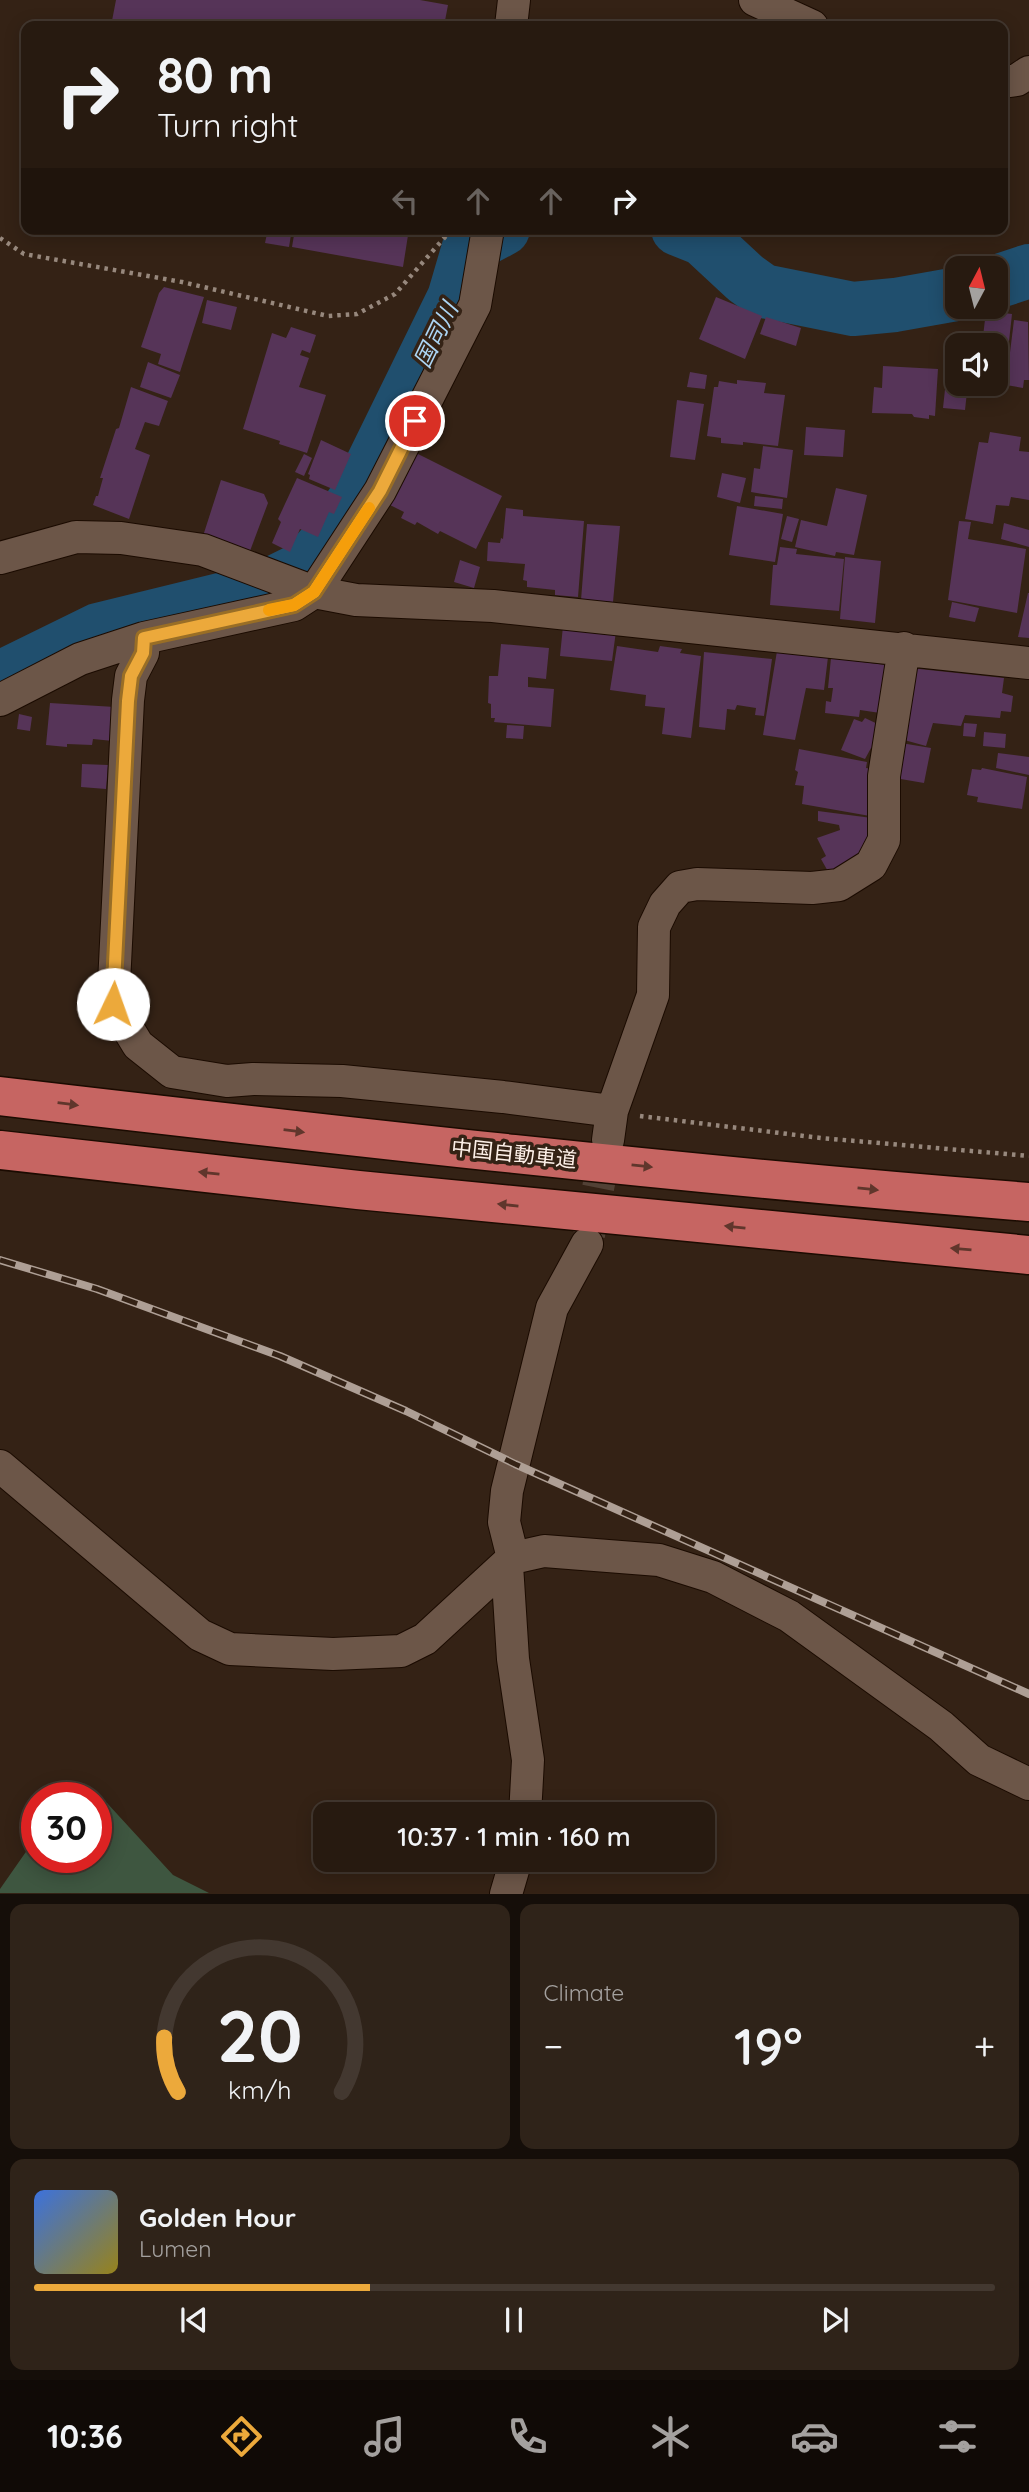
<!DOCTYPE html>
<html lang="en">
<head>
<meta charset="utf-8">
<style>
  :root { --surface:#271a10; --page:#2f2319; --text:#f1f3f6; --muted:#a4a19f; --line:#433830; --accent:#eca93b }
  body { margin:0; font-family:Quicksand,"Noto Sans JP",sans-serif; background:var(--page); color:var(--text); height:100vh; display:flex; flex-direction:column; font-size:26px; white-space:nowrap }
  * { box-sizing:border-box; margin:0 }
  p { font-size:23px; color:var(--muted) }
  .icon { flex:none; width:38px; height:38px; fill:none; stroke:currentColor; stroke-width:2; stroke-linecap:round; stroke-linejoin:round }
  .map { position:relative; height:1894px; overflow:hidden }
  .details { display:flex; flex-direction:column; gap:10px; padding:10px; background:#150e09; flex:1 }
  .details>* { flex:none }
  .guide { position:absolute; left:21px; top:21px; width:987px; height:214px; border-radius:14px; box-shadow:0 4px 18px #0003,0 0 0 2px var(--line); background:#271a10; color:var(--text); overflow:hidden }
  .needle { width:46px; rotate:7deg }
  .controls { position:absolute; left:945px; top:256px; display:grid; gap:14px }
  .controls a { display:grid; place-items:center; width:63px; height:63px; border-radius:14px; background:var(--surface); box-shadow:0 4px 18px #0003,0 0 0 2px var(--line); font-size:35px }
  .speed { position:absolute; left:21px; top:1782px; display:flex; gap:14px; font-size:35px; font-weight:700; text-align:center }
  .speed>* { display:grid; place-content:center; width:91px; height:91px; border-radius:50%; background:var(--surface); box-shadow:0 4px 18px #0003,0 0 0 2px var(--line); line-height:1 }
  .speed .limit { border:10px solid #d22; background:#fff; color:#111 }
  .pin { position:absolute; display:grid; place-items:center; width:60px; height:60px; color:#fff; margin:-30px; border:4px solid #fff; border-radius:50%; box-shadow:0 2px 7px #0007 }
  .me { position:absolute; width:77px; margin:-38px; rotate:3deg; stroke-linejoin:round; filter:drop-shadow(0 0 5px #0008) }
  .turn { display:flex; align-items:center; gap:24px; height:147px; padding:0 21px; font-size:32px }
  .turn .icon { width:91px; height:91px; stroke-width:2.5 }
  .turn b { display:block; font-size:49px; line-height:60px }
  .lanes { display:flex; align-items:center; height:66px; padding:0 21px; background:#0003; justify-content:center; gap:35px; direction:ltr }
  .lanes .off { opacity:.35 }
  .big { font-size:52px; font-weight:600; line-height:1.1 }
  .details .tile { flex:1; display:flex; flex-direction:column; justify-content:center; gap:10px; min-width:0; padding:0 24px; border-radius:14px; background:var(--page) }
  .details .dial { align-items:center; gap:0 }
  .dial svg { height:182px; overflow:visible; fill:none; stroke:var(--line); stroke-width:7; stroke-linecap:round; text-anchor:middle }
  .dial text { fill:var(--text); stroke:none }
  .song { display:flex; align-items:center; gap:21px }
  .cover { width:84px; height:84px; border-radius:10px; background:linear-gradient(135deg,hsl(220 70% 55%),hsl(50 70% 35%)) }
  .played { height:7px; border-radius:4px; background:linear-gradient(90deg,var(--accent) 35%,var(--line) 35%) }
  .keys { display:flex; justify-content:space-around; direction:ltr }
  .heat { display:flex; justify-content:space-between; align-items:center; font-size:38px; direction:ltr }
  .details .tiles { flex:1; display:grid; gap:10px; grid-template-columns:1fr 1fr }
  .tile:last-child { grid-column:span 2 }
  .trip { position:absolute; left:313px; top:1802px; width:402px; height:70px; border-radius:14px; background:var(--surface); box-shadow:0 4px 18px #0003,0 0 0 2px var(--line); font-weight:600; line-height:70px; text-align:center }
  .menu { display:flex; height:112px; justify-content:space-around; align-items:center; background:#100a06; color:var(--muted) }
  .menu .icon { width:49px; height:49px }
  .menu .on { color:var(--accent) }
  .menu b { font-size:32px; color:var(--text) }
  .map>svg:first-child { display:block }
  .green { fill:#3e5640 }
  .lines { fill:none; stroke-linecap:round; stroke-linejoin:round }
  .river { stroke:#204f6e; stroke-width:54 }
  .building { fill:#563458 }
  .minor-tunnel { stroke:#524135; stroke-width:32; stroke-dasharray:32 16; stroke-linecap:butt }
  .minor-casing { stroke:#1b0b01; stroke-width:34 }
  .highway-casing { stroke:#1b0b01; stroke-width:41 }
  .path { stroke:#97887d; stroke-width:4.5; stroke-dasharray:3.5 5; stroke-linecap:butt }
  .minor { stroke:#6c5648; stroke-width:32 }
  .highway { stroke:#c66562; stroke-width:38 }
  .rail-casing { stroke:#ae9f95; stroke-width:8 }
  .rail { stroke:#342215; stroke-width:5; stroke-dasharray:16; stroke-linecap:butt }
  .oneway { fill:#60362c }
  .route-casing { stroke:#996e26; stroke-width:18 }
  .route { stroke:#eca93b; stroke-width:12 }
  .slow { stroke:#f59e0b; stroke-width:12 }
  .labels { text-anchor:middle; stroke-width:7; stroke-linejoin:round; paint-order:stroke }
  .street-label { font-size:21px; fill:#fdf0e8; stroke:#342215 }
  .water-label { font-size:23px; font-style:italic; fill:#acd5f4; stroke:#342215 }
</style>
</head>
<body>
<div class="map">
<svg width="1029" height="1894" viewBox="0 0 1029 1894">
  <rect width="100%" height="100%" fill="#342215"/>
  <path class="green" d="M107 1803 173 1875 209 1893H0V1889L37 1836V1857H96V1805Z"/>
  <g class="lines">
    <path class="river" d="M678 229 703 239 745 278 763 291 853 309 895 305 957 294
      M996 282 1029 271
      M0 678 98 630 257 591 302 569 323 546 356 498 454 298 469 247 503 229"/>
  </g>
  <path class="building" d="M116 0H420L448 5 444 26H111Z
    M268 229H292L289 247 265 243Z
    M295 229H409L403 267 292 247Z
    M164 287 204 297 180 372 158 364 161 354 141 347 159 293Z
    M716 297 762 316 745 359 699 339Z
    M207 300 237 307 231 330 202 323Z
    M986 311 1012 314 1005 378 996 376V345H982Z
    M766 317 801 328 796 346 760 334Z
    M1014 320 1028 322 1029 380H1024L1023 388 1006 385Z
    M291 327 316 335 310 353 302 350 300 355 309 358 299 387 326 395 307 453 279 444 280 441 243 429 272 333 286 338Z
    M949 352 957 353V383H968L965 410 943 408Z
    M148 362 180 375 171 398 140 387Z
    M883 366 938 369 935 416 929 415V419L914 417 912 414 872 413 874 387 882 388Z
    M690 372 707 375 705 389 687 387Z
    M737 380 766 383 764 393 785 395 778 446 743 442V445L721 443V438L707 436 714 387H718L719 381 737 384Z
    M131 387 168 401 159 426 145 422 135 449 150 455 129 519 93 505 96 496H98L103 478H100L116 429 119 428Z
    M677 400 704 404 695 460 670 457Z
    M806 427 845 430 843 457 804 455Z
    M990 432 1021 437 1019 451 1029 452V500L1011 497 1009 506 996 505 993 524 965 519 979 442 988 443Z
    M321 440 351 454 335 490 309 479 310 475 308 474Z
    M763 446 793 450 787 498 751 492 754 468 760 469Z
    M416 453 502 496 476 549 440 531 438 534 417 522 415 525 401 518 404 512 390 505Z
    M304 454 312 458 304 476 295 472Z
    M722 473 746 478 740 503 717 497Z
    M297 478 342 497 334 514 329 512 318 537 300 529 290 552 272 543 281 522 278 519Z
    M221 480 264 494 268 503 250 551 203 536Z
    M836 488 867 495 854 555 836 552 835 556 795 547 801 520 827 526Z
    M755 496 783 499 782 509 754 506Z
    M737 506 783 514 775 562 729 555Z
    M506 508 523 510V516L584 521 578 597 555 595V590L527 587V581L523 580 525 564 487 561 488 542 500 543 501 538 503 539Z
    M787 516 799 519 792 542 781 539Z
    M959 521 971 522 968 539 1026 549 1017 613 948 600Z
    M1004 523 1029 530V547L1001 539Z
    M587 524 620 526 613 602 581 600Z
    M780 547 797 549 796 554 844 559 839 611 770 605 773 565H777Z
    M845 557 881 561 875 623 840 619Z
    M460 560 480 567 474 588 454 582Z
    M1028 593H1029V638L1018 637Z
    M952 602 979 608 975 622 949 617Z
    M563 626 616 631 612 661 560 656Z
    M501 644 549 648 546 679 528 677V687L554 689 551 727 494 722 495 718H491V704L488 703 489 676H498Z
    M617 646 658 652 660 646 682 649 680 653 701 656 691 738 662 734 665 708 645 706 646 695 610 690Z
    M777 651 828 657 824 690 806 688 795 740 763 735Z
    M704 652 772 659 764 716 755 715 756 708 737 705 735 710 727 709 725 730 699 727Z
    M831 658 894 666 887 714 860 710 859 717 825 713 826 701 831 702 833 688H828Z
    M910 668 1004 678 1002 693 1013 696 1011 712 1001 711 1000 718 965 715 961 726 933 723 926 746 897 738Z
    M50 703 115 707 113 741 93 739 92 745 67 744V747L46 745Z
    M19 714 32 717 30 731 17 729Z
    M865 718 884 727 874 750 871 748 865 759 841 750 854 719 862 722Z
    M964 723 977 724 975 737 963 736Z
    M507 725 524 726 523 739 506 738Z
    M984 732 1006 734 1005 748 983 746Z
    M895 742 931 748 924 783 889 777Z
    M799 749 867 762 866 768 873 769 870 816 802 804 804 786 795 785 798 772 795 770Z
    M998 753 1029 757V775L996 768Z
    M82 764 108 765 106 789 81 787Z
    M982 768 1027 777 1022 809 977 802 978 797 967 795 972 769 981 770Z
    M818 811 872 818 869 850 830 875 821 859 826 856 817 838 840 830 839 825 818 821Z"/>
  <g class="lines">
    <path class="minor-tunnel" d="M589 1235 607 1142"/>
    <defs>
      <path id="minor" d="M755 0 812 26
        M511 26 514 0
        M1003 82 1017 80 1029 72
        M0 558 76 537 121 538 203 550 314 592 356 600 493 606 1029 663
        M144 638 143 653 131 676 128 700 113 1004 138 1045 172 1072 227 1081 253 1079 342 1081 503 1097 612 1111
        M0 700 80 659 144 638 294 605 314 592 380 491 475 305 488 229
        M608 1140 612 1111 653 995 654 927 665 904 680 887 697 884 812 888 839 885 871 865 884 840V776L904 648
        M0 1466 200 1635 230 1649 333 1654 401 1651 425 1639 513 1558 504 1522 507 1491 552 1308 587 1244
        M513 1558 544 1551 659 1560 713 1577 789 1616 941 1726 979 1760 1029 1784
        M507 1565 513 1659 528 1760 525 1815
        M506 1894 516 1860"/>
      <path id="highway" d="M0 1096C342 1136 685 1175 1029 1202
        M0 1150 358 1190 1029 1255"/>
    </defs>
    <use href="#minor" class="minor-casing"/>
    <use href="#highway" class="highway-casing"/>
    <path class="path" d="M0 238 24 254 182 282 328 316 357 314 395 294 452 229
      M640 1116 821 1138 1029 1156"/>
    <use href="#minor" class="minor"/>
    <use href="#highway" class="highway"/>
    <defs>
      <path id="rail" d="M0 1260 97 1289 280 1356 406 1411 515 1464 1029 1694"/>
    </defs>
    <use href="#rail" class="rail-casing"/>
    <use href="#rail" class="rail"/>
  </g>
  <defs><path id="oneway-solid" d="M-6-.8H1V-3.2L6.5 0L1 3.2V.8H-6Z" transform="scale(1.75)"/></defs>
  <g class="oneway">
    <use href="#oneway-solid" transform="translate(68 1104) rotate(7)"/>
    <use href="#oneway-solid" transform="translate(294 1131) rotate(7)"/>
    <use href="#oneway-solid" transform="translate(642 1166) rotate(6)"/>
    <use href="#oneway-solid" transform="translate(209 1173) rotate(-174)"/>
    <use href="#oneway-solid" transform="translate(868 1189) rotate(6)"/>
    <use href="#oneway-solid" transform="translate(508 1205) rotate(-174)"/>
    <use href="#oneway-solid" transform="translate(735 1227) rotate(-174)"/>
    <use href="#oneway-solid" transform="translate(961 1249) rotate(-175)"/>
  </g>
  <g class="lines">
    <defs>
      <path id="route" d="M113 1004 128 701 131 676 143 653 144 638 294 605 314 592 380 491 415 421"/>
    </defs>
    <use href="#route" class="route-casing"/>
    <use href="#route" class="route"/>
    <path class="slow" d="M269 610 294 605 314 592 369 508"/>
  </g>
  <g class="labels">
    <g class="street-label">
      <text transform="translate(514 1154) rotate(6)" y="7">中国自動車道</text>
    </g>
    <g class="water-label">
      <text transform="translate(436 335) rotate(-64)" y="8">国司川</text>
    </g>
  </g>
</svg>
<div class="controls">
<a><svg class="needle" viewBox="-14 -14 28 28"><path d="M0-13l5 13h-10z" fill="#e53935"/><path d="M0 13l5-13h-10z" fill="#a4a19f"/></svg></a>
<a><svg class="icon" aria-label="sound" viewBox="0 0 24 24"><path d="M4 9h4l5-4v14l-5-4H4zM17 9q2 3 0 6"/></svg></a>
</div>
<div class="speed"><div class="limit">30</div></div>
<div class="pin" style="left:415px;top:421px;background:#d93025"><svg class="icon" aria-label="arrive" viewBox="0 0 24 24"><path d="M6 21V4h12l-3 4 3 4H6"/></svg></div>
<svg class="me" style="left:113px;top:1004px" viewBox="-20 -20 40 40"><circle r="19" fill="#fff"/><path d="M0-13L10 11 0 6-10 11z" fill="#eca93b"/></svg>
<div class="trip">10:37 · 1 min · 160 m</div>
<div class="guide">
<div class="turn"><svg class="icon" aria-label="right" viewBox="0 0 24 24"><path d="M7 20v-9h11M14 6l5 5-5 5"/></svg><div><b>80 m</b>Turn right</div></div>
<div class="lanes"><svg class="icon off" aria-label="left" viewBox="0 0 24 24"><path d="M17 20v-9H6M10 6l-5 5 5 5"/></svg><svg class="icon off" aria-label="ahead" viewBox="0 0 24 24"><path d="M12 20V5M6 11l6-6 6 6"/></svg><svg class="icon off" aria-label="ahead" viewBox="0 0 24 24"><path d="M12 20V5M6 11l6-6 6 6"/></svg><svg class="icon" aria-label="right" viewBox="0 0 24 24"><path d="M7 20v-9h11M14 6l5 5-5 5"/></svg></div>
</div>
</div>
<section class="details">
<div class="tiles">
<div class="tile dial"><svg viewBox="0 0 100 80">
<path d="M14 69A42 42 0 1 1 86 69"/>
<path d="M14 69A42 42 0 0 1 8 45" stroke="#eca93b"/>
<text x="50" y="56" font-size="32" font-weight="700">20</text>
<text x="50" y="72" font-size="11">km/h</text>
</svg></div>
<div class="tile"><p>Climate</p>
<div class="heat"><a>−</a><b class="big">19°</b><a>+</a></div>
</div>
<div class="tile">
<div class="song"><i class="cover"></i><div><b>Golden Hour</b><p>Lumen</p></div></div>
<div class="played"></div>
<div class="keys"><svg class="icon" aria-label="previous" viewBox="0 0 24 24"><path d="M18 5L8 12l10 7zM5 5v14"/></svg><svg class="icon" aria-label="pause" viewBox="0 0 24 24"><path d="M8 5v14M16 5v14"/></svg><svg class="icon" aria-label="next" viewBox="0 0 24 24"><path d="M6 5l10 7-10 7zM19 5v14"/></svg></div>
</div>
</div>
</section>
<nav class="menu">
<b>10:36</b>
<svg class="icon on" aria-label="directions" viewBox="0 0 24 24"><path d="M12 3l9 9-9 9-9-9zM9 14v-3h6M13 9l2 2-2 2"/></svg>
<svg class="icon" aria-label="music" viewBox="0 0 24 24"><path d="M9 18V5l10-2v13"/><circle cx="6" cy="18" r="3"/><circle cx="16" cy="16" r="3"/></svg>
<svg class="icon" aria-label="phone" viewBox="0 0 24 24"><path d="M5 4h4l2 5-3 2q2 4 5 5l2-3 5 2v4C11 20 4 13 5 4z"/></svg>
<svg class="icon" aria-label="climate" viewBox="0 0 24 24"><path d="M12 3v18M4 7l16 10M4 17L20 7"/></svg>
<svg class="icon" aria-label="car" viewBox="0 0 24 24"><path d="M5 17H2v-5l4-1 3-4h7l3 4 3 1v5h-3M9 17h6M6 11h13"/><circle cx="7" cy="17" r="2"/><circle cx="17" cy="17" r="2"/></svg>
<svg class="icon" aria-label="filters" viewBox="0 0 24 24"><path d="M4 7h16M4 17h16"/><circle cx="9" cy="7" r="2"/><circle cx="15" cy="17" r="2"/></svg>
</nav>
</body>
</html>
